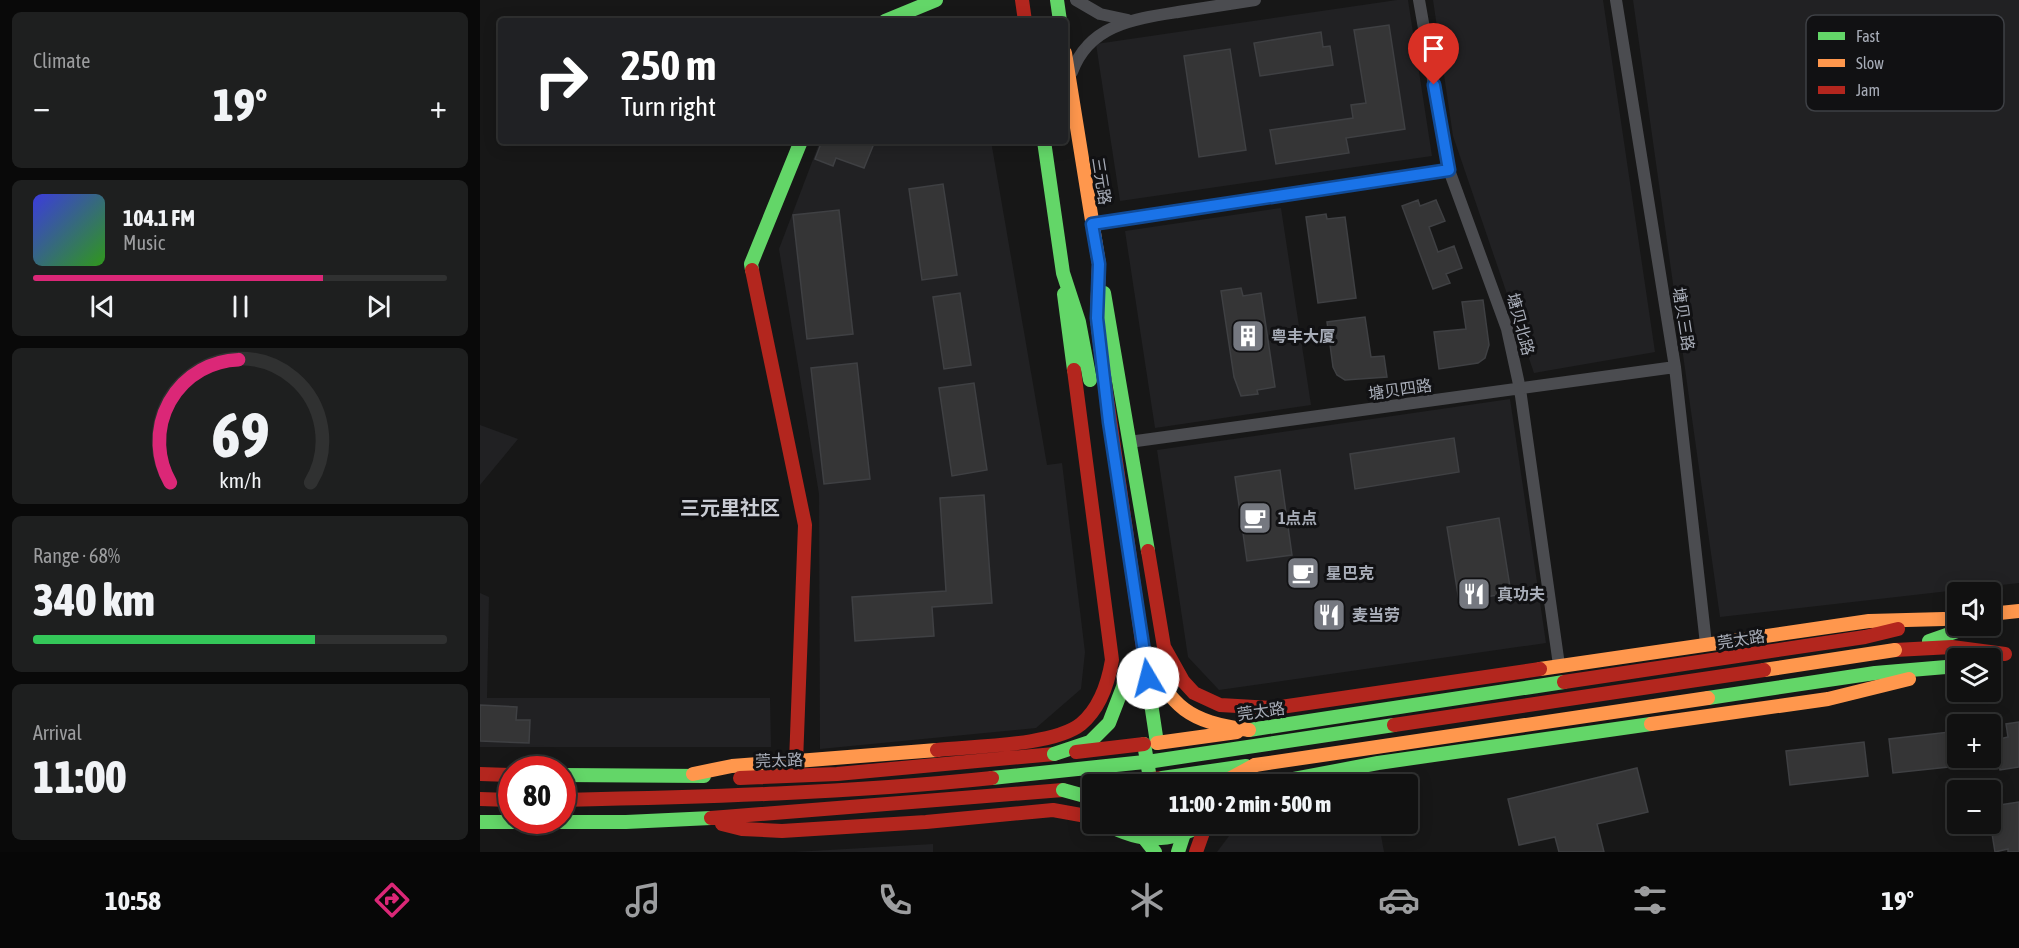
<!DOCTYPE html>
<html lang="en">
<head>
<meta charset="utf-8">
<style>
  :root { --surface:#111; --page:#1e1f1f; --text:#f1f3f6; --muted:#9c9d9f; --line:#303131; --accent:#db2777 }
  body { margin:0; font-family:"Asap Condensed","Noto Sans SC",sans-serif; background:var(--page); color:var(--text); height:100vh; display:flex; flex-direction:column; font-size:22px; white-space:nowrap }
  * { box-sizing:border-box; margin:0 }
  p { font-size:20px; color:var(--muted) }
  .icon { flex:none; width:33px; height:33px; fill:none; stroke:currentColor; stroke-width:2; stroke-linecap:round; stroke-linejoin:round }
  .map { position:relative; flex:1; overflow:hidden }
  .sheet { display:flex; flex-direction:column; gap:12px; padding:12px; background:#090909; width:480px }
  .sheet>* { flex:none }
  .top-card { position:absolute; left:18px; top:18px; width:570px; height:126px; border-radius:6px; box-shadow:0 3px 15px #0003,0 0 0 2px var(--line); background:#202124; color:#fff; overflow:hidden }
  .controls { position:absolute; left:1467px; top:582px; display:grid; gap:12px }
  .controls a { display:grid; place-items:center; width:54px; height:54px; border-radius:6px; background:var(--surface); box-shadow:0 3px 15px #0003,0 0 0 2px var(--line); font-size:30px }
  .speed { position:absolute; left:18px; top:756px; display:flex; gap:12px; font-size:30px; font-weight:700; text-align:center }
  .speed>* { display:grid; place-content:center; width:78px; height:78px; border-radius:50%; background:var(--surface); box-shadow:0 3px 15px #0003,0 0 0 2px var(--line); line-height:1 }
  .speed .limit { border:9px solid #d22; background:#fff; color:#111 }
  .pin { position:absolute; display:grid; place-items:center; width:51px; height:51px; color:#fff; margin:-62px -26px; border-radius:50% 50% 50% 0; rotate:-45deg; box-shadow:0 0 6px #0007 }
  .pin .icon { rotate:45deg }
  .me { position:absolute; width:66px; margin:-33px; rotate:352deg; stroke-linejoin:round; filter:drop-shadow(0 0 4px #0008) }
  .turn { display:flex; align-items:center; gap:21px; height:126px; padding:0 24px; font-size:27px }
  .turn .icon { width:78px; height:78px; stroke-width:2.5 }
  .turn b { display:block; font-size:42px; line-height:51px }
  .big { font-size:45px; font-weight:800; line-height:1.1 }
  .sheet .tile { flex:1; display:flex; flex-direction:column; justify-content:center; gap:9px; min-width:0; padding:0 21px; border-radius:9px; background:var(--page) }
  .sheet .dial { align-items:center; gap:0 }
  .dial svg { height:156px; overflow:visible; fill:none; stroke:var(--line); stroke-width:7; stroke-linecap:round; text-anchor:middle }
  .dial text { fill:var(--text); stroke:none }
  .song { display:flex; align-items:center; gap:18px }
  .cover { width:72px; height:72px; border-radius:9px; background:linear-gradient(135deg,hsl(240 70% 55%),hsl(110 70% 35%)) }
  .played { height:6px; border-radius:3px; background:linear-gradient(90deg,var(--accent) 70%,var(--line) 70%) }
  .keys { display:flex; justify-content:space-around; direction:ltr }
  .heat { display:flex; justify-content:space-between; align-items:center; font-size:33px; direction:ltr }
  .charge { height:9px; border-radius:4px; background:linear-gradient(90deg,#34c759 68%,var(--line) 0) }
  .trip { position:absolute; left:602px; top:774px; width:336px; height:60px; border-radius:6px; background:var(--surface); box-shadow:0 3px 15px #0003,0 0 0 2px var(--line); font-weight:800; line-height:60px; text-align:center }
  .menu { display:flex; height:96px; justify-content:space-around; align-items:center; background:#070707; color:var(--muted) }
  .menu .icon { width:42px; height:42px }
  .menu .current { color:var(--accent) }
  .menu b { font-size:27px; color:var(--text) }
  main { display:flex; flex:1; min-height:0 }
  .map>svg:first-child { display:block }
  .built { fill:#212123 }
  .building { fill:#353536; stroke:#3f4043; stroke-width:1.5 }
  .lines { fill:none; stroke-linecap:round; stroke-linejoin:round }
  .street { stroke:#4b4c50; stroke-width:12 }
  .fast { stroke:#63d668; stroke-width:14 }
  .slow { stroke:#ff974d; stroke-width:14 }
  .jam { stroke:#b3261e; stroke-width:14 }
  .fast-bridge { stroke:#63d668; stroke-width:14 }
  .slow-bridge { stroke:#ff974d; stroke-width:14 }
  .jam-bridge { stroke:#b3261e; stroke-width:14 }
  .route-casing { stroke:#114b97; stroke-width:15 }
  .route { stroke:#1a73e8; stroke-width:10 }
  .labels { text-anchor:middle; stroke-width:6; stroke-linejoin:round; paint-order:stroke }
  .street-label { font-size:16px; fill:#a8adb8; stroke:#111113 }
  .poi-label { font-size:16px; font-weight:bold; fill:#a8adb8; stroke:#111113; text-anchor:start }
  .quarter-label { font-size:20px; font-weight:bold; fill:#c9ccd4; stroke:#111113 }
  .key { fill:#111113; stroke:#3e4045; stroke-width:1.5 }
  .key-label { font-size:16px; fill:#a8adb8 }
</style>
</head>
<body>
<main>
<section class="sheet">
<div class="tile"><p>Climate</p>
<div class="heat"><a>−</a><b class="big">19°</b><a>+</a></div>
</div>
<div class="tile">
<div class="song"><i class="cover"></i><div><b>104.1 FM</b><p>Music</p></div></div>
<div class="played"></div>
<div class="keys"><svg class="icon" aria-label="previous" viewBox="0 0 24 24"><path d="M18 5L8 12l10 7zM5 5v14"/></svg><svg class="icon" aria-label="pause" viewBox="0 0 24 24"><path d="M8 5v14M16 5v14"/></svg><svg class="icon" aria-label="next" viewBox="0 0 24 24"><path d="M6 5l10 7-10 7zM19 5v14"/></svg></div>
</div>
<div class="tile dial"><svg viewBox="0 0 100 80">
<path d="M14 69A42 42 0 1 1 86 69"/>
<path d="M14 69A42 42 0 0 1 49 6" stroke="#db2777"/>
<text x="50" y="56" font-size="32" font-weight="700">69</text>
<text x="50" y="72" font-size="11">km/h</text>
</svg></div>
<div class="tile"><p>Range · 68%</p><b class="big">340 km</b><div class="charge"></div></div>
<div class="tile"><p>Arrival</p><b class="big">11:00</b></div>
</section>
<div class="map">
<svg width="1539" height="852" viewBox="0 0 1539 852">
  <rect width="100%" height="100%" fill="#171717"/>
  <path class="built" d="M917 0H928L952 156 640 201 616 44Z
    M953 0H1123L1175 352 1054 373 973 136Z
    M1153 0H1539V583L1240 617Z
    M340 141H511L567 465 582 463 605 652 601 689 556 728 340 749 339 494 299 249Z
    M801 208 831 405 675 428 645 231Z
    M1030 399 1066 643 739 690 708 657 677 450Z
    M0 425 38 439 0 485Z
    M0 593 9 597 7 698H290L291 747H0Z
    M758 824H899L904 852H737Z
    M453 844V852H314Z"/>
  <path class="building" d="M909 25 925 129 866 138 869 153 796 164 790 130 873 118 871 105 886 103 874 30Z
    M841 32 843 47 850 46 853 65 780 76 774 43Z
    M750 49 766 150 719 157 704 56Z
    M342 141H395L384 168 356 158 353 166 335 159Z
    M463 184 477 275 442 280 429 189Z
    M938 200 940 206 956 200 965 221 949 227 958 252 974 246 982 268 966 274 970 283 953 289 922 206Z
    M359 210 373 334 327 339 313 215Z
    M846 214 847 219 865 217 876 298 838 303 826 217Z
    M761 288 763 296 781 293 795 387 777 390 778 394 761 396 754 377 741 291Z
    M480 293 491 365 464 369 453 297Z
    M1003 300 1009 345 1005 358 998 363 959 369 954 332 986 329 982 302Z
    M885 317 891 357 904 356 907 377 865 380 857 375 853 367 847 322Z
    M377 363 390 479 344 484 331 368Z
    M494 383 507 470 472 476 459 388Z
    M974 438 979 472 875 489 870 454Z
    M800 470 812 555 767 561 755 477Z
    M504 495 512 603 452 607 454 636 375 641 372 597 466 591 460 498Z
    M1019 518 1031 593 979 601 967 527Z
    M0 705 37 707 36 720H50L49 743 0 741Z
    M1539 722V767L1520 770 1515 740 1528 737 1526 724Z
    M1478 731V766L1413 773 1409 739Z
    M1384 742 1388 776 1310 785 1306 751Z
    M1157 768 1168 812 1117 824 1124 852H1079L1075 837 1039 845 1028 799Z
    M1539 802V852H1528V849L1515 852 1510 821 1522 819 1520 805Z"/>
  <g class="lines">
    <path class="street" d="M596 0 620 14 648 20
      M939 0 969 170 1027 329 1040 389 1079 665
      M1136 0 1195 367 1226 644
      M592 72C609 25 653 19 698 12 724 8 750 4 775 0
      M612 224 969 170
      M649 442 1195 367"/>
    <path class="fast" d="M577 0 580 21
      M405 21 456 0
      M564 141 583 273 599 322 610 380
      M272 270 271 264 321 141
      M624 293 668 551
      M584 294 594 370
      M1449 641 1492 626
      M1228 698 1395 673 1478 666
      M769 730 1084 682
      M664 744 671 784
      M82 775 224 776
      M787 784 898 763 1171 724
      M0 822H146L231 818
      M626 824C661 843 689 843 724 824"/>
    <path class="slow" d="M585 53 619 264 617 318 625 385
      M1510 614 1539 611
      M1060 669 1389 621 1464 619
      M1171 724 1348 699 1429 679
      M775 765 1228 698
      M213 774 252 766 457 750"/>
    <path class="jam" d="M542 0 545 21
      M272 270 325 525 316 762
      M625 385 664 655
      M668 551 684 647 703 681 714 693 740 705 794 708 1060 669
      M1415 650 1472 647 1525 654
      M1084 682 1385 637 1418 629
      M457 750C493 746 574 746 601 724 620 708 628 684 632 660L594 370
      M0 774 32 775
      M260 778 357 774 574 754
      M627 784 682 778
      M0 799 32 800
      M231 818 583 790
      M242 824 262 829 302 831 446 822 573 810 612 817
      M716 852 726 824"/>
    <path class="fast-bridge" d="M666 670 677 743
      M574 754 610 742 629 723 653 661
      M512 778 674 761 914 725
      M682 778 766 766
      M583 790 612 798
      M653 824 675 852
      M698 852 707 824"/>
    <path class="slow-bridge" d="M664 655C695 709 706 721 769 730
      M1284 670 1415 650
      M677 743 757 732
      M740 784 775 765"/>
    <path class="jam-bridge" d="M914 725 1284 670
      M596 752 664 744
      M82 800C226 797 368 793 512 778"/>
  </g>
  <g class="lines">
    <defs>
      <path id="route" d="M668 678 629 422 617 318 619 264 612 224 969 170 954 85"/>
    </defs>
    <use href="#route" class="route-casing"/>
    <use href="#route" class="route"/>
  </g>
  <defs>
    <symbol id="building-square" viewBox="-11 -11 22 22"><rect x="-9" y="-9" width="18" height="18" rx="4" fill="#757880" stroke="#111113"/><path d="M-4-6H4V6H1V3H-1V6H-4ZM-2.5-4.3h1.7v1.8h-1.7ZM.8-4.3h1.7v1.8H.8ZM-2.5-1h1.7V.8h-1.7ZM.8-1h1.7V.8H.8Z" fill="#fff"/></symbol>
    <symbol id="cafe-square" viewBox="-11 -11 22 22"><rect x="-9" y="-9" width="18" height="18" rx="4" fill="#757880" stroke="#111113"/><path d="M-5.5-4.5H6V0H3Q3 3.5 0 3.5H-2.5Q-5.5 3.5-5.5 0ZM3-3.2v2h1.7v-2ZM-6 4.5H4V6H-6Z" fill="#fff"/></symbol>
    <symbol id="restaurant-square" viewBox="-11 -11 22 22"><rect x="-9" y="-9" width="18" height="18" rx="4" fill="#757880" stroke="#111113"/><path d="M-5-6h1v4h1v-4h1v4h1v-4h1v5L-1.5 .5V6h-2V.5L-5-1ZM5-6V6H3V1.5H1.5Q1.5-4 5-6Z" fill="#fff"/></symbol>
  </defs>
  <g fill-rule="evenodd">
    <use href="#building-square" x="749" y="317" width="38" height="38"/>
    <use href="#cafe-square" x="756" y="499" width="38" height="38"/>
    <use href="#cafe-square" x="804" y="554" width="38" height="38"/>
    <use href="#restaurant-square" x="975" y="575" width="38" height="38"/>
    <use href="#restaurant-square" x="830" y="596" width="38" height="38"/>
  </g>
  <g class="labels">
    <g class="street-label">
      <text transform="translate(622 181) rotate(81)" y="6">三元路</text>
      <text transform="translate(1204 319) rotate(81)" y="6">塘贝三路</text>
      <text transform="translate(1041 324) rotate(75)" y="6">塘贝北路</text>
      <text transform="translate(920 389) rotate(-8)" y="6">塘贝四路</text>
      <text transform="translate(1261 639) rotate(-9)" y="6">莞太路</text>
      <text transform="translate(781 711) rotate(-8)" y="6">莞太路</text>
      <text transform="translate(299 760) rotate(-2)" y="6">莞太路</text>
    </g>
    <g class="poi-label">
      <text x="791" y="342">粤丰大厦</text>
      <text x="798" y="524">1点点</text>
      <text x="846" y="579">星巴克</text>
      <text x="1017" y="600">真功夫</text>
      <text x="872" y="621">麦当劳</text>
    </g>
    <g class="quarter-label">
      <text x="250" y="515">三元里社区</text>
    </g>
  </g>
  <rect x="1326" y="15" width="198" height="96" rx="9" class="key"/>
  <rect x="1338" y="32" width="27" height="8" fill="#63d668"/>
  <rect x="1338" y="59" width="27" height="8" fill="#ff974d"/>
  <rect x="1338" y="86" width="27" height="8" fill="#b3261e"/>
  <g class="key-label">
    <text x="1376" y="42">Fast</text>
    <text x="1376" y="69">Slow</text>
    <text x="1376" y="96">Jam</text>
  </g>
</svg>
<div class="controls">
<a><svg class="icon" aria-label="sound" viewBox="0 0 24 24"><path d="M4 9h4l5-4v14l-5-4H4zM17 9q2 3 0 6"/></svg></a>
<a><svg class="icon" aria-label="layers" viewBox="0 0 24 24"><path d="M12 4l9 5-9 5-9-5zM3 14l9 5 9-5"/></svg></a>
<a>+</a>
<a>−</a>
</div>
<div class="speed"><div class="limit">80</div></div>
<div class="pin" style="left:954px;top:85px;background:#d93025"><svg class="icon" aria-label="arrive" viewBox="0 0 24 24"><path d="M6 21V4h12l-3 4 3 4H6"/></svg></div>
<svg class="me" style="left:668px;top:678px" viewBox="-20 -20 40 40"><circle r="19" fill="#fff"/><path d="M0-13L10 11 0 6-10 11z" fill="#1a73e8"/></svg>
<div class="trip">11:00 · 2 min · 500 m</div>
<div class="top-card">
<div class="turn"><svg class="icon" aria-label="right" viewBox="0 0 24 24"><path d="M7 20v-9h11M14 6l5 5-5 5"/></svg><div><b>250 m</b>Turn right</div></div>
</div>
</div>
</main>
<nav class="menu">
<b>10:58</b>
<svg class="icon current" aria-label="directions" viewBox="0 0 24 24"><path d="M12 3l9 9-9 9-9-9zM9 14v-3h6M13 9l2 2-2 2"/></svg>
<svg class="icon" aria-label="music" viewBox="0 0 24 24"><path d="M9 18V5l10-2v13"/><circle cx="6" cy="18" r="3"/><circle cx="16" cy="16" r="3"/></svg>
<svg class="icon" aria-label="phone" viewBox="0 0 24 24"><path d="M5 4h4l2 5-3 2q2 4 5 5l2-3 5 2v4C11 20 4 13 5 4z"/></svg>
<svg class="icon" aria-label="climate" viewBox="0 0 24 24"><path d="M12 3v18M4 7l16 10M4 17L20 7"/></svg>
<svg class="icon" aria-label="car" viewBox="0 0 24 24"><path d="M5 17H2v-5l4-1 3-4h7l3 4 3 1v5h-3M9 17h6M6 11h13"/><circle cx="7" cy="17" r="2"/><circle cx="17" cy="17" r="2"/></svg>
<svg class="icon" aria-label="filters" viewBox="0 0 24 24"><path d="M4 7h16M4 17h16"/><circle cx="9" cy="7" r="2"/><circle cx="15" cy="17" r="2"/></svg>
<b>19°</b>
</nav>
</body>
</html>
